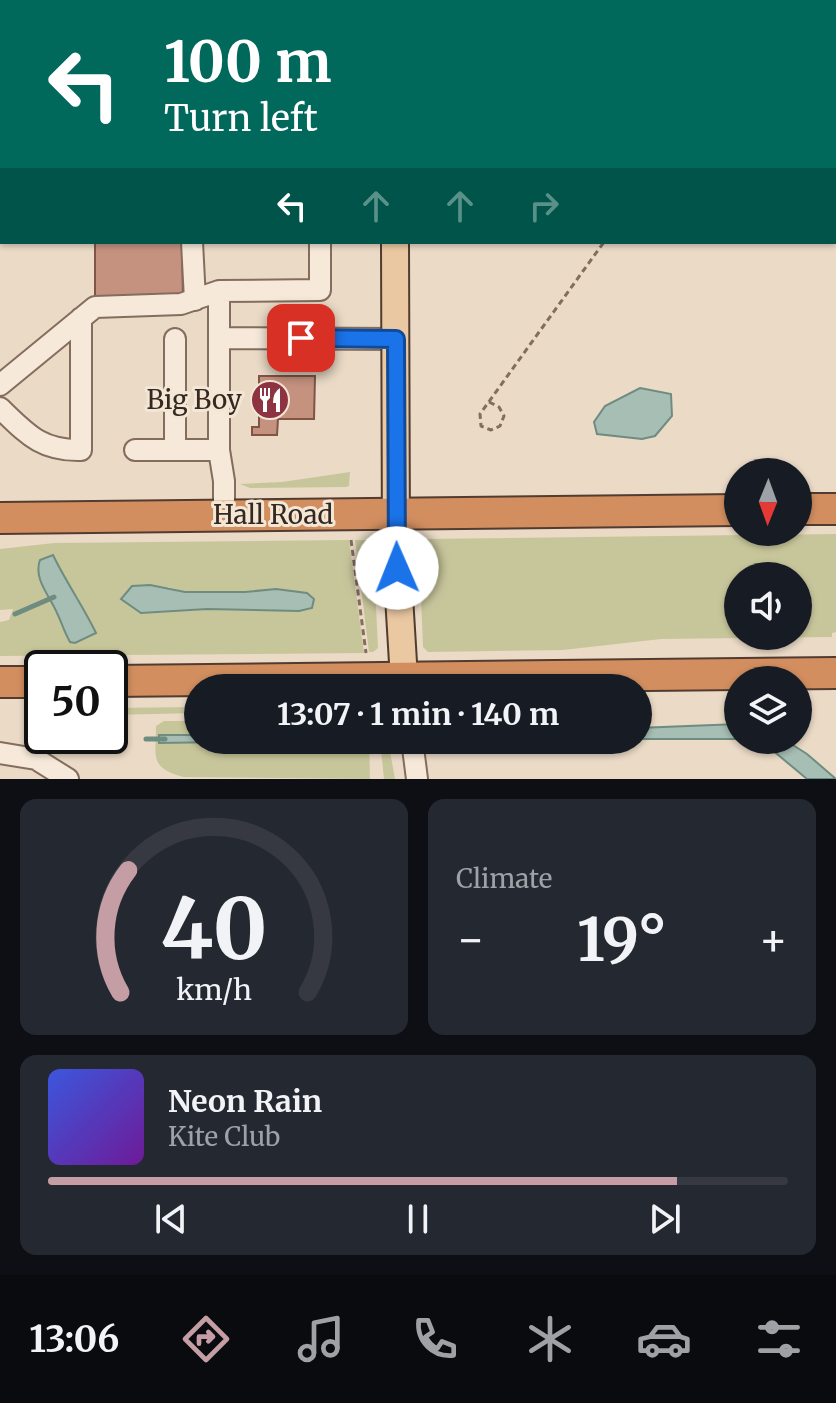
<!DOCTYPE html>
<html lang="en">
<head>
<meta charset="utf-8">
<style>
  :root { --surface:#171b24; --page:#242831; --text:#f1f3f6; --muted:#9ea1a6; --line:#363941; --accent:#c49da5 }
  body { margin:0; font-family:Merriweather,serif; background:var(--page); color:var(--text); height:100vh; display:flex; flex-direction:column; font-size:30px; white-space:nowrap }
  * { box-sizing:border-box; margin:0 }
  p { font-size:26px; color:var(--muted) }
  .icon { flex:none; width:44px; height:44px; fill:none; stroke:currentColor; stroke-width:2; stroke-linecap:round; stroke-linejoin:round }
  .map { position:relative; height:779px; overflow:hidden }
  .side { display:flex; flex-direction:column; gap:20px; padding:20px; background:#0d0f14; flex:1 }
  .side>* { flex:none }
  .banner { position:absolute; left:0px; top:0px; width:836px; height:244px; box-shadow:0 2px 6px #0004; background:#00695c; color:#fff; overflow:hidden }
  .needle { width:52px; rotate:181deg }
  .buttons { position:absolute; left:724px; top:458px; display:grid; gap:16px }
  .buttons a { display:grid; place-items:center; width:88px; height:88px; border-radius:50%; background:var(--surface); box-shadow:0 2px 6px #0004; font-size:40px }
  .speed { position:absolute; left:24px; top:650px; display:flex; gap:16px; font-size:40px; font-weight:700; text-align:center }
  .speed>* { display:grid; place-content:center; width:104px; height:104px; border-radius:50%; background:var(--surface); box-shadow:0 2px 6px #0004; line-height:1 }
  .speed .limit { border:4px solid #111; border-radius:12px; background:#fff; color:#111 }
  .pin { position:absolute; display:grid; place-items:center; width:68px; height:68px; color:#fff; margin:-34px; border-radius:16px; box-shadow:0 4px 12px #0006 }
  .me { position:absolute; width:88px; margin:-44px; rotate:359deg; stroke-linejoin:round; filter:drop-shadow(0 0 6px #0008) }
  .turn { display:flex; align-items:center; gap:28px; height:168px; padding:0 32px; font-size:36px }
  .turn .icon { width:104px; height:104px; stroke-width:2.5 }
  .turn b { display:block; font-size:56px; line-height:68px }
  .lanes { display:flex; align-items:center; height:76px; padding:0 32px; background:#0003; justify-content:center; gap:40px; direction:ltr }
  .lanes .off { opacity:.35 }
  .big { font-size:60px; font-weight:700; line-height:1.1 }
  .side .widget { flex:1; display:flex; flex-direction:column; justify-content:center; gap:12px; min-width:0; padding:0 28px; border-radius:16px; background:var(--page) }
  .side .dial { align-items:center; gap:0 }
  .dial svg { height:208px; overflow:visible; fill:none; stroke:var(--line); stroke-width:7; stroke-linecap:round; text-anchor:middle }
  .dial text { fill:var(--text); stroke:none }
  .song { display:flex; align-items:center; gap:24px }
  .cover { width:96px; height:96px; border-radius:12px; background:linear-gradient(135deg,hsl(230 70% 55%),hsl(280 70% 35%)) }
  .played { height:8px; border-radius:4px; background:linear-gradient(90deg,var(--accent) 85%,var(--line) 85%) }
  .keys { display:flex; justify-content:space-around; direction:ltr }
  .heat { display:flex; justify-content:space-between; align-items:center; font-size:44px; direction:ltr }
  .side .tiles { flex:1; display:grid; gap:20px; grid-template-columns:1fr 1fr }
  .widget:last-child { grid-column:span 2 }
  .trip { position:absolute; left:184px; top:674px; width:468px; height:80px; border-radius:40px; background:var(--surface); box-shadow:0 2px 6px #0004; font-weight:700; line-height:80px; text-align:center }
  .dock { display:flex; height:128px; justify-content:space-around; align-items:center; background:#090b0e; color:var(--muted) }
  .dock .icon { width:56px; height:56px }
  .dock .on { color:var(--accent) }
  .dock b { font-size:36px; color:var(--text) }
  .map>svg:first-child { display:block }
  .green { fill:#c7c69b; fill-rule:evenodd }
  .water { fill:#a7beb4; stroke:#6f8c80; stroke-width:2 }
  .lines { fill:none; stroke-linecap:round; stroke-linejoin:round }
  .stream { stroke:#6f8c80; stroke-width:5 }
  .building { fill:#c59280; stroke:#815446; stroke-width:2 }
  .minor-casing { stroke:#846c5e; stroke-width:24 }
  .major-casing { stroke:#523c31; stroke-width:30 }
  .highway-casing { stroke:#523c31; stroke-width:34 }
  .path { stroke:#846c5e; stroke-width:3; stroke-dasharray:6 4; stroke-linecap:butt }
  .minor { stroke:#f6e9d9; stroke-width:20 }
  .major { stroke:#eac8a2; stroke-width:26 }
  .highway { stroke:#d28e5f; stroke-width:30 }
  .route-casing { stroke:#114b97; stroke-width:20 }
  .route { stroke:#1a73e8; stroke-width:14 }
  .labels { text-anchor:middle; stroke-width:6; stroke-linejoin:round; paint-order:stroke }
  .poi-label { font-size:26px; fill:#362720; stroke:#f2e6d5; text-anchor:end }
  .street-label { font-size:26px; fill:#362720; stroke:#f2e6d5 }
</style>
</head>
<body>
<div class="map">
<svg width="836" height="779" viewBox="0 0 836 779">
  <rect width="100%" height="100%" fill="#eadac6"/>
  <path class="green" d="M350 472 349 486 346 487 250 488 240 484 282 482Z
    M836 534V632L832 633V637L661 639 563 650 428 652 423 647 419 547 421 540 424 539ZM798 576V636H738V576Z
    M349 540 364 653 0 656V622L9 620 13 609 0 610V549L54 543ZM52 555 68 585 79 599 65 634C62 626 60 617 56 609 48 593 33 578 40 560ZM168 587 185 592H245L276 589 307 593 284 611 207 609 155 613Z
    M355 540H371L373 543 378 648 373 652H369Z
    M198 707V713L110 715V708Z
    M164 721H198V740H369L370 779 183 777C149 767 156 758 156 726Z
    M380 740H388L395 779H384Z"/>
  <path class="water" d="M640 388 671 394 672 416 655 436 642 439 597 434 594 422 605 406Z
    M53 555C66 582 83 606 96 633L75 643 70 642C64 632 62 623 57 613 50 596 33 579 40 560Z
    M150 585 185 592H245L276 589 307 593 314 599 312 608 299 611 207 609 141 613 121 599 132 586Z
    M738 724V739H638V728Z
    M159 735H198V740H362L159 743Z
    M748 740H785L807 754 836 779H807L765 744Z"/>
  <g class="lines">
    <path class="stream" d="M15 614 54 597
      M146 739H165"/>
  </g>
  <path class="building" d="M106 0H219V2H106Z
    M95 242H182L183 298 95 297Z
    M259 376H315L314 419H278L277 435H252V427H259Z"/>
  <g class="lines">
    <defs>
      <path id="minor" d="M238 0V2
        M327 0V2
        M192 242 195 300
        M219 291 320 290V242
        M0 385 95 307 181 304 219 291V338
        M0 408C27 434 41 451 81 450V318
        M135 450H219
        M175 450V339
        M224 515V481L219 450V338L396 339
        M412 740 417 779
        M0 753 36 759 68 779"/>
      <path id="major" d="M394 0V2
        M395 242 396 547 404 679"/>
      <path id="highway" d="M798 509H836
        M0 518 738 510
        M110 681 836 673
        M0 682H42"/>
    </defs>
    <use href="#minor" class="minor-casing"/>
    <use href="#major" class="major-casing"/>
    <use href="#highway" class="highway-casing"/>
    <path class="path" d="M489 402 499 407 504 416 500 426 491 430 481 426 480 414 604 242
      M351 540 366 653"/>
    <use href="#minor" class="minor"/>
    <use href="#major" class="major"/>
    <use href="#highway" class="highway"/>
  </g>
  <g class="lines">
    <defs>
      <path id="route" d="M301 338 396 339 397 568"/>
    </defs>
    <use href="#route" class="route-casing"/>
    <use href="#route" class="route"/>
  </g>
  <defs>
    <symbol id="restaurant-disc" viewBox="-11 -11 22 22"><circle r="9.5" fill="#8e3341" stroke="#f2e6d5"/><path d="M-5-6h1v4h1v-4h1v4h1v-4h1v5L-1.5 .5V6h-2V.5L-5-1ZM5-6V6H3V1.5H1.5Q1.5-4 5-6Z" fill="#fff"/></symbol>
  </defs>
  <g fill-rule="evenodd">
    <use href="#restaurant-disc" x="248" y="378" width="44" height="44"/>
  </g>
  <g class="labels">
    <g class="poi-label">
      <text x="242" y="409">Big Boy</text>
    </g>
    <g class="street-label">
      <text x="273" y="524">Hall Road</text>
    </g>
  </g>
</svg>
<div class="buttons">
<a><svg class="needle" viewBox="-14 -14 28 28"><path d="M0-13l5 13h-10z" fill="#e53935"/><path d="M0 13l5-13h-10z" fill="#9ea1a6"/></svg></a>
<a><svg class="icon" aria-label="sound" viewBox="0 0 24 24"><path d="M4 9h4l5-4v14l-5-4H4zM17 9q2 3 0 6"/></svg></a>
<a><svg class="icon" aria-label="layers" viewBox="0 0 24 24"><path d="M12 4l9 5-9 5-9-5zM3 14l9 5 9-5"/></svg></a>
</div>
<div class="speed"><div class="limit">50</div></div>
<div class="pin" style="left:301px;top:338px;background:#d93025"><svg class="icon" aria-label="arrive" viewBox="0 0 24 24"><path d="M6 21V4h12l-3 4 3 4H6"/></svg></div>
<svg class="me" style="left:397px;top:568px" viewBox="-20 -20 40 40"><circle r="19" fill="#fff"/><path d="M0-13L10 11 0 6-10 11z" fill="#1a73e8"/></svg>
<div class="trip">13:07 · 1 min · 140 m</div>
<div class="banner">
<div class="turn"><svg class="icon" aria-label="left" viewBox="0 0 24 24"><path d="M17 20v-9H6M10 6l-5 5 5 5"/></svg><div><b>100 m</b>Turn left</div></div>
<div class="lanes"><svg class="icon" aria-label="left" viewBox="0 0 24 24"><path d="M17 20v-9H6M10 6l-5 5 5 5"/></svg><svg class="icon off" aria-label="ahead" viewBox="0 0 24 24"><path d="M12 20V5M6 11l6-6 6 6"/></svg><svg class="icon off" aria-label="ahead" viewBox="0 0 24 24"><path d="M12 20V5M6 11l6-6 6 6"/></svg><svg class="icon off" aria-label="right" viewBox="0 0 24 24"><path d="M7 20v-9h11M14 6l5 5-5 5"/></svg></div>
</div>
</div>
<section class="side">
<div class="tiles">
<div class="widget dial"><svg viewBox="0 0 100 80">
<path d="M14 69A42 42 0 1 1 86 69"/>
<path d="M14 69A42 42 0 0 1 17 22" stroke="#c49da5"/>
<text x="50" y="56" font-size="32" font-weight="700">40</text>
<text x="50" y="72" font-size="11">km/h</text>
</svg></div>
<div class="widget"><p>Climate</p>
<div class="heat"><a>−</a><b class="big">19°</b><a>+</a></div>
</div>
<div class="widget">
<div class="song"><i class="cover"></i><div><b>Neon Rain</b><p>Kite Club</p></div></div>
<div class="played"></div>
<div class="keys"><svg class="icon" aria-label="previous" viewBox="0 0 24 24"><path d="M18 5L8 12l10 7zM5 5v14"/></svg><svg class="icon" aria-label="pause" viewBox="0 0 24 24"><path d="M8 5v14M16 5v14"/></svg><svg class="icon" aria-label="next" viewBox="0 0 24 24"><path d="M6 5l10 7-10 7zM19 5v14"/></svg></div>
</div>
</div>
</section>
<nav class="dock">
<b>13:06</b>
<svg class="icon on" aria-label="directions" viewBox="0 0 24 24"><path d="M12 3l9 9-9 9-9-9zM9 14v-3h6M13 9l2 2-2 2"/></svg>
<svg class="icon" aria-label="music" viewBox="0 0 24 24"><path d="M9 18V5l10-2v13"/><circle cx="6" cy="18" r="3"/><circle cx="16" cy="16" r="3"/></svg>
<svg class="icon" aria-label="phone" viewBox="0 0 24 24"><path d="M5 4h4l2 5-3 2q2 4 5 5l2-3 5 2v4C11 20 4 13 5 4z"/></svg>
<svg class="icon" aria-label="climate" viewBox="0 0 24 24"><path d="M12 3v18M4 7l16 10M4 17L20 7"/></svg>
<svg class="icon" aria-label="car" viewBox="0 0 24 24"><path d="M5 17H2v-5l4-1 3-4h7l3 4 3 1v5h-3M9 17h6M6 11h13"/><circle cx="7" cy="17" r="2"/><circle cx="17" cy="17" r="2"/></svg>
<svg class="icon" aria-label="filters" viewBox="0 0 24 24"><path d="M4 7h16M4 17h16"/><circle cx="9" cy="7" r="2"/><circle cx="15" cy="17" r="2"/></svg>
</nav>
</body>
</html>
